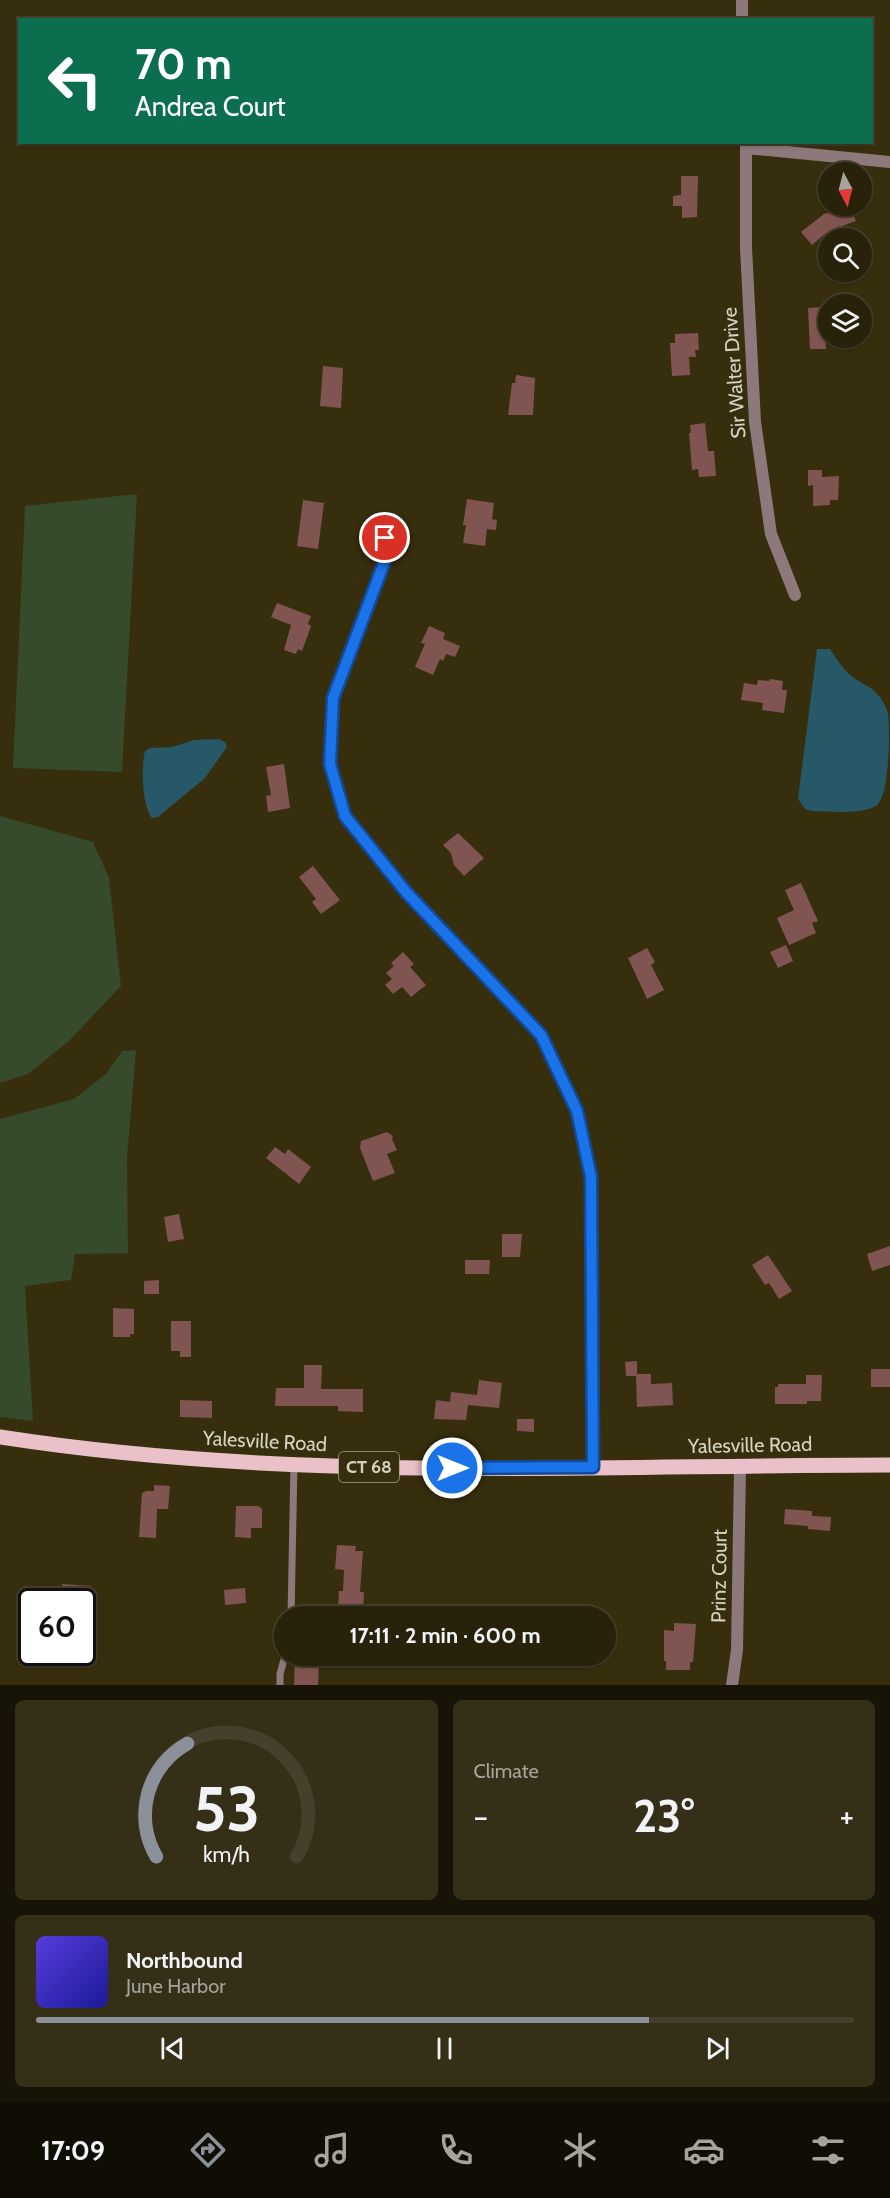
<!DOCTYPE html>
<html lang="en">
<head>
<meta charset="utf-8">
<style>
  :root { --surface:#29220a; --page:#352f18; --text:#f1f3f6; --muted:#a5a49c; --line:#453f2b; --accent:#8c9099 }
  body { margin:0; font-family:Cabin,sans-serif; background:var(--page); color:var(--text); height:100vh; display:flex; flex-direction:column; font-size:22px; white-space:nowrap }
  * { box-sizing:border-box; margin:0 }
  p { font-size:20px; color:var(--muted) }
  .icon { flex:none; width:33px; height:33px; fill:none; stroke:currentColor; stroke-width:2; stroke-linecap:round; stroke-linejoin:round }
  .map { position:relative; height:1685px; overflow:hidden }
  .drawer { display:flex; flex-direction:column; gap:15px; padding:15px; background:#171306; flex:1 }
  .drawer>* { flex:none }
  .banner { position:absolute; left:18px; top:18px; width:855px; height:126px; border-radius:0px; box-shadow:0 2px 4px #0004,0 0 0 2px var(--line); background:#0b6e4f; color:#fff; overflow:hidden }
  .needle { width:39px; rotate:173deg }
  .controls { position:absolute; left:818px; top:162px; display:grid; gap:12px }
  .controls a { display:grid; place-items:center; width:54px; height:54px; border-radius:50%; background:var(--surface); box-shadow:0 2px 4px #0004,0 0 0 2px var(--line); font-size:30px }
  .speed { position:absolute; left:18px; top:1588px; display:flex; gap:12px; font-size:30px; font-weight:700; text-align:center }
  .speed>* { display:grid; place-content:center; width:78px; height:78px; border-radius:50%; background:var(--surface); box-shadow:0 2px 4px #0004,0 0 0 2px var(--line); line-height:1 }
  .speed .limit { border:3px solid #111; border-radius:9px; background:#fff; color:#111 }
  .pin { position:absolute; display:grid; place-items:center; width:51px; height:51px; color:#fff; margin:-26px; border:3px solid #fff; border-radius:50%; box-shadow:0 2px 6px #0007 }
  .me { position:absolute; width:66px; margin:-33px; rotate:90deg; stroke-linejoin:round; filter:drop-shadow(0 0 4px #0008) }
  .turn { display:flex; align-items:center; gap:21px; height:126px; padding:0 18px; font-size:27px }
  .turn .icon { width:78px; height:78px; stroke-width:2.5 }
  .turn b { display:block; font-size:42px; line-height:51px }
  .big { font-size:45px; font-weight:700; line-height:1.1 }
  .drawer .card { flex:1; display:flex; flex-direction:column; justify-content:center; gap:9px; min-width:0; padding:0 21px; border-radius:9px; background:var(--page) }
  .drawer .dial { align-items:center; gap:0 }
  .dial svg { height:156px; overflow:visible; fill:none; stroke:var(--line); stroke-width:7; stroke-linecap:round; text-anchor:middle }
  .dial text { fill:var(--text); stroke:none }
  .song { display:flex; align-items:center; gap:18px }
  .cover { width:72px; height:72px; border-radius:9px; background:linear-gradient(135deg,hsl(250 70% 55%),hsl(240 70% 35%)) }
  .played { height:6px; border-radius:3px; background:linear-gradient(90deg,var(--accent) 75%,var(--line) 75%) }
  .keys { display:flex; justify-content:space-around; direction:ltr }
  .heat { display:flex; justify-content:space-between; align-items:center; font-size:33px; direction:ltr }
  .drawer .tiles { flex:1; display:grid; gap:15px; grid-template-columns:1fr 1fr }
  .card:last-child { grid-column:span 2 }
  .trip { position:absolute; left:274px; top:1606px; width:342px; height:60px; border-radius:30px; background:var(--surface); box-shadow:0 2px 4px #0004,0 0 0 2px var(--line); font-weight:700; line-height:60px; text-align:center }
  .menu { display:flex; height:96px; justify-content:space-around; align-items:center; background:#100e04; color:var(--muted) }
  .menu .icon { width:42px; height:42px }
  .menu .on { color:var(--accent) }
  .menu b { font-size:27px; color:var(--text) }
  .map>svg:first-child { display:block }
  .green { fill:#364a2c }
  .water { fill:#275867 }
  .building { fill:#805551 }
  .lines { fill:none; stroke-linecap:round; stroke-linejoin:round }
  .lane { stroke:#8d787c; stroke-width:7 }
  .street { stroke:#8d787c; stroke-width:12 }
  .primary { stroke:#ebc1c9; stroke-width:15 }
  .route-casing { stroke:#114b97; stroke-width:15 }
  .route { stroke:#1a73e8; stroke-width:10 }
  .labels { text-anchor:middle; stroke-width:6; stroke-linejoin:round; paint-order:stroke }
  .shield { fill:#372e0e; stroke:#a6a18b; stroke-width:1.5 }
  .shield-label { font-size:18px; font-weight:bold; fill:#d6d2c0 }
  .street-label { font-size:20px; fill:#d6d2c0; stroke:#372e0e }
</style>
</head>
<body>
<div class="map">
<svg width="890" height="1685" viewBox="0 0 890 1685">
  <rect width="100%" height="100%" fill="#372e0e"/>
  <path class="green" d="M137 494 122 772 13 768 25 506Z
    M0 816 93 842 109 878 121 986 69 1041 28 1074 0 1083Z
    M136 1050 127 1158 128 1253 75 1254 71 1280 25 1286 33 1421 0 1417V1119L74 1099 106 1074 122 1051Z"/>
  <path class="water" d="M817 649H830C837 660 845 673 857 680 865 685 873 688 879 696 883 701 886 707 888 713 890 731 890 796 876 806 859 815 831 811 812 811L805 809 798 799Z
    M219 739 225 742 227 747 205 778 158 817 152 818C142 806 141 766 145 751L150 748 172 747 194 740Z"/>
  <path class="building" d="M681 176H698L697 217 682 218V206H673V196L681 195Z
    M850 206 856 221 842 226 830 236 826 233 812 245 801 232 824 214Z
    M824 307 826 349H810L808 308Z
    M698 333 699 350H695L696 357H689L690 375 672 376 670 343H675V334Z
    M323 366 343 368 341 408 320 406Z
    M516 375 535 378 533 415H508L512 383H515Z
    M705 423 708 451H714L716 476 699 477 698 469 692 470 689 433H691L690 425Z
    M808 470H822V477L839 476 838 500H830V505L813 506V485L808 486Z
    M467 499 494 503 492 519 497 520 496 530 487 529 485 546 463 543 466 525H463Z
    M303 500 324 503 318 549 297 546Z
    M277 603 311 616 308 624 311 626 302 651 298 649 296 654 284 650 291 625 271 617Z
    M429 626 445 633 443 639 460 646 455 657 446 654 443 661 440 659 433 675 415 667 425 644 421 643Z
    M770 679 783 681 782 690H787L784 713 762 710 763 703 741 700 744 683 757 685 758 680 769 681Z
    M284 764 290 808 268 812 266 796 271 795 266 767Z
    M458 833 484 858 464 876 454 865 451 853 443 845Z
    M313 866 340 900 321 914 312 902 316 899 299 877Z
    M801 883 818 921 812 923 816 933 789 945 777 918 794 910 785 890Z
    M786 945 793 961 778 968 770 952Z
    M647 948 655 962 651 965 664 990 647 999 628 958Z
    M403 952 414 964 410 967 426 985 411 997 402 987 393 994 385 985 392 979 386 973 394 966 391 963Z
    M387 1132 393 1136 392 1139 397 1150 387 1154 395 1173 373 1181 360 1148 361 1141Z
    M275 1147 285 1154 288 1149 311 1167 299 1184 266 1158Z
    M179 1214 184 1239 168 1242 164 1217Z
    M502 1234H522L520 1257H502Z
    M890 1246V1265L872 1271 867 1254Z
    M768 1255 792 1291 779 1299 769 1283 765 1285 752 1265Z
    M465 1260H490L489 1274H465Z
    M159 1280V1294H144V1281Z
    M113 1308 134 1309V1334H130V1337H113Z
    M171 1321H191V1357H180V1351H171Z
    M637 1361V1374H651V1384L672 1383 673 1405 637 1407 636 1376H626L625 1362Z
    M304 1365H322L321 1389H363V1412L338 1411V1406H275L276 1388H304Z
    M871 1369H890V1387H871Z
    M806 1375H822L821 1401H807V1404H775V1387H778V1384H806Z
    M479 1380 502 1383 499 1408 468 1405 466 1420 434 1419 436 1400 450 1402 451 1392 477 1395Z
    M180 1400 212 1401V1418L180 1417Z
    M517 1419H534V1432L517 1431Z
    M154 1485 170 1486 168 1509H157L156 1538 139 1537 142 1493 146 1491H154Z
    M236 1506H258L262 1509V1528H251V1538L235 1537Z
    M785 1509 812 1511V1516L831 1517 830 1531 808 1529V1526L784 1524Z
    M337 1545 356 1546 355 1551H363L360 1592H364L363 1610 338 1609 339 1591H343L344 1570 335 1569Z
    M62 1584 91 1586 89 1602H60Z
    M245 1588 246 1603 225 1605 224 1590Z
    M674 1623 696 1624 693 1662H690V1670H666V1661H664V1630L674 1631Z
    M295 1660 319 1661 318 1685H294Z"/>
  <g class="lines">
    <path class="lane" d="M291 1617 294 1464
      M280 1685V1674L285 1656"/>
    <path class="street" d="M742 0V20
      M746 142V248L755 422 771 534 795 595
      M746 148 890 162
      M385 538 384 563 333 698 330 764 345 816 406 892 541 1035 577 1111 591 1177 593 1467
      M732 1685 737 1650 740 1467"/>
    <path class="primary" d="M0 1437C294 1483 594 1465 890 1465"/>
  </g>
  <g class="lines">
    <defs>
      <path id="route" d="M385 538 384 563 333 698 330 764 345 816 406 892 541 1035 577 1111 591 1177 593 1467 452 1468"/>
    </defs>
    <use href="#route" class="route-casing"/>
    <use href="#route" class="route"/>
  </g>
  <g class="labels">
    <rect class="shield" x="339" y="1452" width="60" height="30" rx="4.5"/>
    <g class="shield-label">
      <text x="369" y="1473">CT 68</text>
    </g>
    <g class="street-label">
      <text transform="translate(734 373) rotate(-94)" y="7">Sir Walter Drive</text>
      <text transform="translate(265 1441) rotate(3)" y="7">Yalesville Road</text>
      <text transform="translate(750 1445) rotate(-1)" y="7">Yalesville Road</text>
      <text transform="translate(719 1576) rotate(-89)" y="7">Prinz Court</text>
    </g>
  </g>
</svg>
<div class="controls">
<a><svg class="needle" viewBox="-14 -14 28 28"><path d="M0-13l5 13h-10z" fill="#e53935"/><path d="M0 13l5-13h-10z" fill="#a5a49c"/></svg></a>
<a><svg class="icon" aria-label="search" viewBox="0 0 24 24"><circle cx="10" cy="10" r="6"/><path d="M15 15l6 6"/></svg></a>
<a><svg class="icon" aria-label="layers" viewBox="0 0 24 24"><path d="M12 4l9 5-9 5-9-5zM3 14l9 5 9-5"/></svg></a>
</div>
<div class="speed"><div class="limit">60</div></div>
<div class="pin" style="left:385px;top:538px;background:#d93025"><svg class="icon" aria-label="arrive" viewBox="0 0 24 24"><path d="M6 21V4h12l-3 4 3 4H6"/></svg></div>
<svg class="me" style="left:452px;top:1468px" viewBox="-20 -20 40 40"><circle r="17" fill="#1a73e8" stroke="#fff" stroke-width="3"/><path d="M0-11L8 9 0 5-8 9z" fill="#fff"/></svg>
<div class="trip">17:11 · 2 min · 600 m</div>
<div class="banner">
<div class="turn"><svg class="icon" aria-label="left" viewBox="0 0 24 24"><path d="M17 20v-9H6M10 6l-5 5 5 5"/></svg><div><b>70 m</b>Andrea Court</div></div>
</div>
</div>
<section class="drawer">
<div class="tiles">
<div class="card dial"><svg viewBox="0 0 100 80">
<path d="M14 69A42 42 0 1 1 86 69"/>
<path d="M14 69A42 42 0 0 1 30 11" stroke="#8c9099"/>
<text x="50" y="56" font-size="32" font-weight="700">53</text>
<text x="50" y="72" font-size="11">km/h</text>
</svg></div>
<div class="card"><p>Climate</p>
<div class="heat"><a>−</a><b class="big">23°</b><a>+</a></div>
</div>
<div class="card">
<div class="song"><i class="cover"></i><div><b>Northbound</b><p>June Harbor</p></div></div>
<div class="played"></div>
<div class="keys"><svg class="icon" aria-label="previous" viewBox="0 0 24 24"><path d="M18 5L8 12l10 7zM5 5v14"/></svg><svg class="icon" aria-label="pause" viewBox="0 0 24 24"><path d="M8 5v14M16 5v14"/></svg><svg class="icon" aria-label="next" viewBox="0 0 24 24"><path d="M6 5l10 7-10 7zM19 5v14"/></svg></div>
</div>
</div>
</section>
<nav class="menu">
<b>17:09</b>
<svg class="icon on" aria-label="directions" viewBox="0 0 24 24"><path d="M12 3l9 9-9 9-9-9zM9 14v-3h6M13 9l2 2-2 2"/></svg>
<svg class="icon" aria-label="music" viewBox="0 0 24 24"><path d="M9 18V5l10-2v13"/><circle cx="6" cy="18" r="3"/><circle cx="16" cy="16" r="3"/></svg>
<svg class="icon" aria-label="phone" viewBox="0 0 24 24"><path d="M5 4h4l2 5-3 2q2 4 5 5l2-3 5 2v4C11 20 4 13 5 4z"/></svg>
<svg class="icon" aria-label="climate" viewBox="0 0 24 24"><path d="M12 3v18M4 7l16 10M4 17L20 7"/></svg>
<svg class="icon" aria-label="car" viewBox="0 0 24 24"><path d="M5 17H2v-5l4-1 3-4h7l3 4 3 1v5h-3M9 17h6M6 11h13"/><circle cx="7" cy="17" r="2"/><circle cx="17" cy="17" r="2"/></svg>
<svg class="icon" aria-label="filters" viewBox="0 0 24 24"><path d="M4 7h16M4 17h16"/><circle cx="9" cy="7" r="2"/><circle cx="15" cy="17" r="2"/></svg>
</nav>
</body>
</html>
